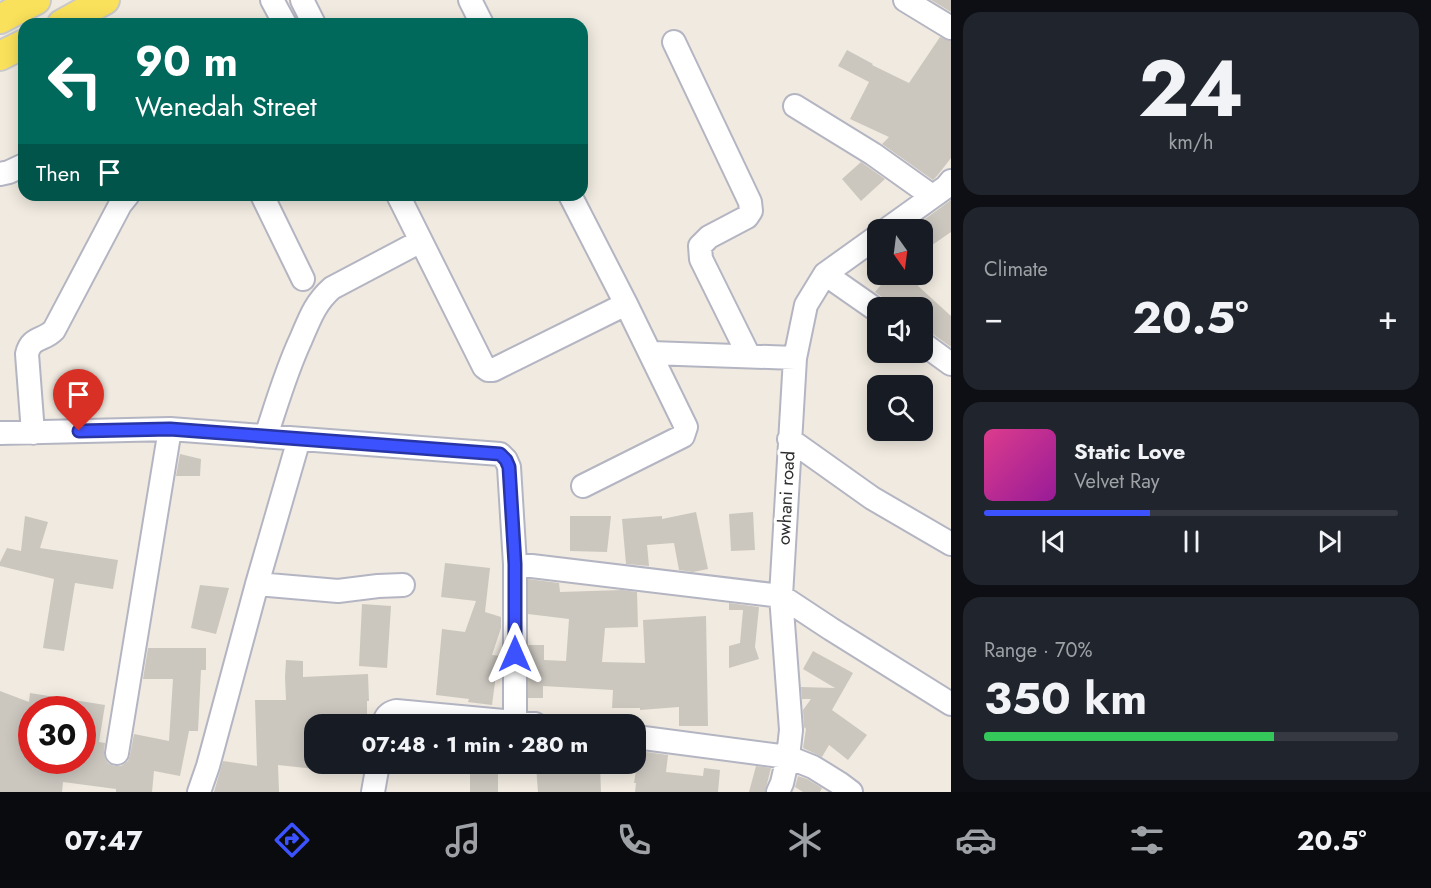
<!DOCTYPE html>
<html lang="en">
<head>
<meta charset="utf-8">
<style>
  :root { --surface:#171b24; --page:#20242c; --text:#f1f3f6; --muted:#9ea1a6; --line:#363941; --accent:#3d52ff }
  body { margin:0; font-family:Jost,sans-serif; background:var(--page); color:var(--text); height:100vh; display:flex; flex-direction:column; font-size:22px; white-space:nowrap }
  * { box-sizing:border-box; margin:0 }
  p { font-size:20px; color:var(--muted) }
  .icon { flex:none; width:33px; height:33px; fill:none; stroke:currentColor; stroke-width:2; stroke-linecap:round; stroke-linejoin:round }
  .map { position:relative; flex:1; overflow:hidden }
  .details { display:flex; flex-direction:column; gap:12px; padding:12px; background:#0d0f14; width:480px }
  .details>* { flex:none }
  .hud { position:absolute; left:18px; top:18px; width:570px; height:183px; border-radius:18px; box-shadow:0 3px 15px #0003; background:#00695c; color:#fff; overflow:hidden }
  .needle { width:39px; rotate:166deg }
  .tools { position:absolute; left:867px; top:219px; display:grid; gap:12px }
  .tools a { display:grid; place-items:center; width:66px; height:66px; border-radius:12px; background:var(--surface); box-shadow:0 3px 15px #0003; font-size:30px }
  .speed { position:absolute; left:18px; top:696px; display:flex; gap:12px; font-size:30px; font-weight:700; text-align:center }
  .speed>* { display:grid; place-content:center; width:78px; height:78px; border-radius:50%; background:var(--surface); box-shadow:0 3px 15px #0003; line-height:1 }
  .speed .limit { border:9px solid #d22; background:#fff; color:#111 }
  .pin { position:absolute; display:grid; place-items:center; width:51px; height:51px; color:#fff; margin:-62px -26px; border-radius:50% 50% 50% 0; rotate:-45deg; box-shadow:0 0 6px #0007 }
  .pin .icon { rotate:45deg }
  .me { position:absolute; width:66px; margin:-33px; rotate:0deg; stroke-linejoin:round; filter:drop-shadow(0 0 4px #0008) }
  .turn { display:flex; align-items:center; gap:21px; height:126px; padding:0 18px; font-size:27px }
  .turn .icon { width:78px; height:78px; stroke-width:2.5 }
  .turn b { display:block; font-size:42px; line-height:51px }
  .then { display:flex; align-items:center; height:57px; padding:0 18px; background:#0003; gap:12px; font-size:22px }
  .big { font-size:45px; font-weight:700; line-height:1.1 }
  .details .card { flex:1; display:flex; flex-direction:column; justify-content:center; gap:9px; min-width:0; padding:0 21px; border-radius:18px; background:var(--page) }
  .details .dial { align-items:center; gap:0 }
  .dial b { font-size:78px; line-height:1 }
  .song { display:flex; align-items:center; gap:18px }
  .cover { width:72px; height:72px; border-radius:9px; background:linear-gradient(135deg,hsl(330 70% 55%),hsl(300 70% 35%)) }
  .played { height:6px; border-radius:3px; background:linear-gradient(90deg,var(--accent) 40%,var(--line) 40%) }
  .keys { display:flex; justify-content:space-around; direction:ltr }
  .heat { display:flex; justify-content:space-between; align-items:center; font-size:33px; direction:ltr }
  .charge { height:9px; border-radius:4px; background:linear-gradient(90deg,#34c759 70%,var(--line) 0) }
  .trip { position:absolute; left:304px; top:714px; width:342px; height:60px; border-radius:18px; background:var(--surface); box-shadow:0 3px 15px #0003; font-weight:700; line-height:60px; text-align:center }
  .dock { display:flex; height:96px; justify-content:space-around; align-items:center; background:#090b0e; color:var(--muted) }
  .dock .icon { width:42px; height:42px }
  .dock .on { color:var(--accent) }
  .dock b { font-size:27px; color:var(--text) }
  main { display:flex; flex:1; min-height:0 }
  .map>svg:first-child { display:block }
  .building { fill:#cbc7bf; fill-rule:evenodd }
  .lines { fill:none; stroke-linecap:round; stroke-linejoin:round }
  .minor-casing { stroke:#b4b5c2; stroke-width:26 }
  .major-casing { stroke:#c9c9c9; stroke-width:32 }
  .minor { stroke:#fff; stroke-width:22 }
  .major { stroke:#fae15b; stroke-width:28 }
  .route-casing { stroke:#2835a6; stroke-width:15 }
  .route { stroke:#3d52ff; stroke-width:10 }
  .labels { text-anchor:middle; stroke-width:6; stroke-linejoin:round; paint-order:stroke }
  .street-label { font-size:18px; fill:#2e2e2e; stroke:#fff }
</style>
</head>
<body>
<main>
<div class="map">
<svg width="951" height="792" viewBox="0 0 951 792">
  <rect width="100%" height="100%" fill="#f0eae0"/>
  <path class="building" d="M931 0H951V12Z
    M940 37 951 41V158L937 176 933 180 882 144 889 137 850 119 869 82 838 66 847 50 873 64 872 65 909 83Z
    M861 162 885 179 861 201 842 179Z
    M951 200V232L922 252V230H910Z
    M890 274H928L918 286 951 316V347L930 332 922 330V308H891L886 300 875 292Z
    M180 454 201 459 200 476H176Z
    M696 512 708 569 693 572 679 570 674 543 647 545 649 566 626 564 622 519 662 516V519Z
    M753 512 755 550 731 551 729 514Z
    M25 516 48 522 40 548 118 560 113 589 75 583 64 651 43 648 54 579 0 566V562L7 548 21 551Z
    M570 516H611L607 552 570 551Z
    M445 563 490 568 485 612 501 617V628L492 655 501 656V676L496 675 492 705 468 702 469 699 436 695 442 629 465 632 476 601 441 597Z
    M528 579 559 583 560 592 622 590 637 592 638 627 605 628 602 662 645 663 643 620 706 616 708 726H679V707L640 710V708H612L613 690 543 686V698H528V645H544V660L566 661 569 619 528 614Z
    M200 585 229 588 216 634 191 628Z
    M729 603 759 607 755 647 759 659 729 668V646L740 643 743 610H729Z
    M362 604 391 606 387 668 359 666Z
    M148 648H206V670H201L198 731H189L180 776 154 771 152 792H116V789L63 782 62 792H0V691L29 702 30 693 105 705 99 742 105 743 104 751 105 758 108 763 114 766H121L128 761 130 755 134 734 169 741 173 679H143ZM32 710H82V760H32Z
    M813 651 853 673 832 710 867 735 848 760 829 745 822 757 803 748 806 729 804 727 803 710 811 699H802L801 687 835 688 803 669Z
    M286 660 303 661V677L368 674 369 701H367V724H315V769L278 765 279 792H214L223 761 257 766 255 700H286L285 677Z
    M639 751 668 755 666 772 703 776 704 768 720 770 718 792H635L636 783H634Z
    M470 764H498V792H470Z
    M568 764H600L601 792H538L536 766Z
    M756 766 771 768 765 792H749Z
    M798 776 807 779 822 788 820 792H803L795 787Z"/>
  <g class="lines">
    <defs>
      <path id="minor" d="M272 0 285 24
        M302 0 314 24
        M470 0 482 24
        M905 0 951 28
        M674 42 750 202 751 211 747 217 709 237 700 246 701 259 749 356
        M795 106 873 154 932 196
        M0 174 9 172 24 165
        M262 195 303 279
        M398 195 484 367 488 370H493L626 304
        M570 195 626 304 686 427 683 436 583 486
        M886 230 946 187 951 181
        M825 274 878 311
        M922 343 951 364
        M651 353 795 358
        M0 433 170 429 500 454 506 460 509 467 515 564V722
        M33 433 27 354C31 336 44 341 54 330L120 205 128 195
        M266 436C277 403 286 371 301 339 310 318 315 303 332 288L421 241
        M789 439 872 498 951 544
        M515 564 781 596 831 629 951 704
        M257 584 338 591 378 586 403 585
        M384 724C385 716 388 713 396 711L535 724
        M636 737 788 757 813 767 839 783 851 792
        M117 753 170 429
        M199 792 208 766 257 584 299 439
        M373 792 378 764
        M778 792 782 783 788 757 791 730 781 596 795 358 806 305 825 274 878 236"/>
      <path id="major" d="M0 19 36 0
        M62 24 105 0
        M0 56 24 44"/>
    </defs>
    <use href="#minor" class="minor-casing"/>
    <use href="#major" class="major-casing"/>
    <use href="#minor" class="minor"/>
    <use href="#major" class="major"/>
  </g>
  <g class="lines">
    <defs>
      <path id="route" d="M79 431 170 429 500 454 506 460 509 467 515 564V654"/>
    </defs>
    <use href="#route" class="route-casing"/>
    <use href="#route" class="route"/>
  </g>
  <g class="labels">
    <g class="street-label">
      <text transform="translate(786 498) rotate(-87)" y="6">owhani road</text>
    </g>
  </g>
</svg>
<div class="tools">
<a><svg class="needle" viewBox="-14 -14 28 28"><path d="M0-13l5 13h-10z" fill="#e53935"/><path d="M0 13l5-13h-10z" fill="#9ea1a6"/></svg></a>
<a><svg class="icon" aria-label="sound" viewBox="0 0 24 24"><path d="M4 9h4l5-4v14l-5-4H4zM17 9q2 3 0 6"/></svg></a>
<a><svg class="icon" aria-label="search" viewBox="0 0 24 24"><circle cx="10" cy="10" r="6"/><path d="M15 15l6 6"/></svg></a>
</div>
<div class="speed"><div class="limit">30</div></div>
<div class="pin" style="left:79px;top:431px;background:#d93025"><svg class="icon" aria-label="arrive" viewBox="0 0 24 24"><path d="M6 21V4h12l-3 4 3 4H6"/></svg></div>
<svg class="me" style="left:515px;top:654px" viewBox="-20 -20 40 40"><path d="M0-17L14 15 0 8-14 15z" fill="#3d52ff" stroke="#fff" stroke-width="4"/></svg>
<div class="trip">07:48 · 1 min · 280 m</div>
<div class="hud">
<div class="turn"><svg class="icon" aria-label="left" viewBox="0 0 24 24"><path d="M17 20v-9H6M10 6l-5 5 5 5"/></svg><div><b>90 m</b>Wenedah Street</div></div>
<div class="then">Then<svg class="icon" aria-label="arrive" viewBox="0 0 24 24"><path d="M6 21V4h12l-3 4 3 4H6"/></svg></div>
</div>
</div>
<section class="details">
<div class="card dial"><b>24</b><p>km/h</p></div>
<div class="card"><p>Climate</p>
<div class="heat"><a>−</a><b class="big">20.5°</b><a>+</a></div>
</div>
<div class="card">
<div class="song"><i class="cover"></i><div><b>Static Love</b><p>Velvet Ray</p></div></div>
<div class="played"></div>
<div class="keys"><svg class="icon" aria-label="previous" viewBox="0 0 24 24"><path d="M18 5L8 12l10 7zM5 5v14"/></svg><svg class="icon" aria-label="pause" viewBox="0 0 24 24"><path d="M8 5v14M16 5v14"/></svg><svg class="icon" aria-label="next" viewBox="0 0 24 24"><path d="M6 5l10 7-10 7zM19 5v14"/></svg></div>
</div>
<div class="card"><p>Range · 70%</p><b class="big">350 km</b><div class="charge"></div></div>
</section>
</main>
<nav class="dock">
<b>07:47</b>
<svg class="icon on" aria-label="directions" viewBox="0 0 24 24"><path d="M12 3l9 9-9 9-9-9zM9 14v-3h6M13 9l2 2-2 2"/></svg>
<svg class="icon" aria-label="music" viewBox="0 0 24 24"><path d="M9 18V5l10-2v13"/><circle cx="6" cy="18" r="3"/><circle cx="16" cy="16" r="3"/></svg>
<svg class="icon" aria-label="phone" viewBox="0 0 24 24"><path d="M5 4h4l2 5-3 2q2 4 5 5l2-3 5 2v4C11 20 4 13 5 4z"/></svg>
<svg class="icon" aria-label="climate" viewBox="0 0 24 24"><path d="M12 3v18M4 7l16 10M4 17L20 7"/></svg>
<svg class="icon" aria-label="car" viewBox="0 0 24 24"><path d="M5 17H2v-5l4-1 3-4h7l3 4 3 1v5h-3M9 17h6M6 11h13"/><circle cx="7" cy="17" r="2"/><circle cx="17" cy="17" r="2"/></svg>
<svg class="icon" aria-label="filters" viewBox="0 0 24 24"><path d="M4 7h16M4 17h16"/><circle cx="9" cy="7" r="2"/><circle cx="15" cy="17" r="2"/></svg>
<b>20.5°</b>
</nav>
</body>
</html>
